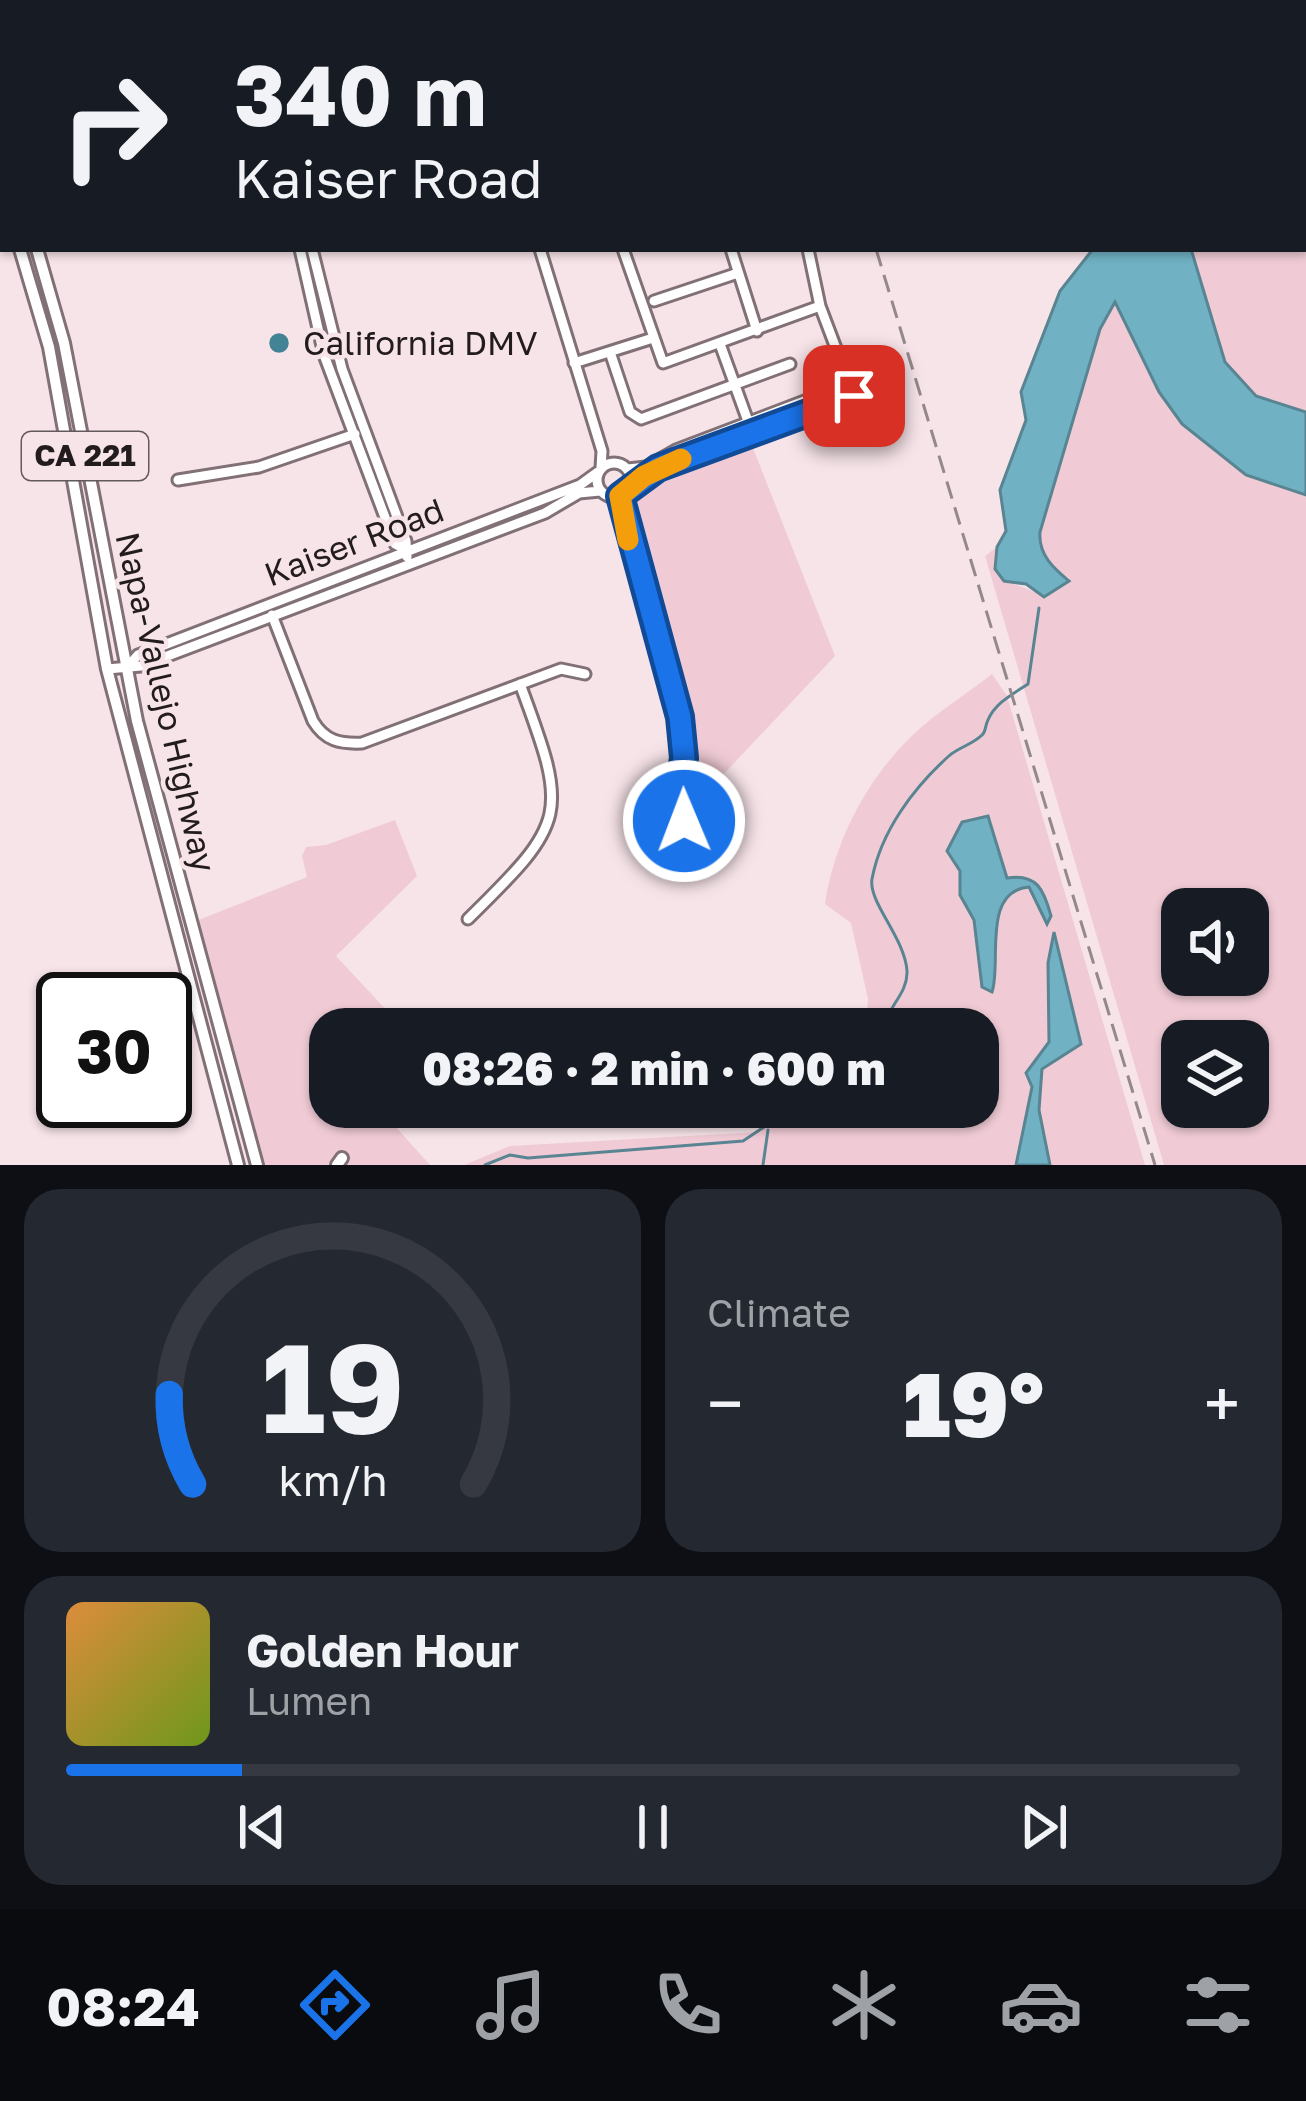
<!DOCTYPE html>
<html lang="en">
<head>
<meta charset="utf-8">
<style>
  :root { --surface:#171b24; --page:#242831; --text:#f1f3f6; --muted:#9ea1a6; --line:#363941; --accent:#1a73e8 }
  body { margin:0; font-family:"Golos Text",sans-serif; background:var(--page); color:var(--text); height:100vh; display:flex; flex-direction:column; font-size:45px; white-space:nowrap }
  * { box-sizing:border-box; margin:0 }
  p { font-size:39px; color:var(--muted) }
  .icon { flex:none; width:66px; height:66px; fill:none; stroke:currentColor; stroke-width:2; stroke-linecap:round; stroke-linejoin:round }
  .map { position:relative; height:1165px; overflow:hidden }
  .sheet { display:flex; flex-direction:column; gap:24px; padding:24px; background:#0d0f14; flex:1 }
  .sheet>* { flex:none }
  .banner { position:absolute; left:0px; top:0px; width:1308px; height:252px; box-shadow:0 3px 9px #0004; background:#171b24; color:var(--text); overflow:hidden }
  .tools { position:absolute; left:1161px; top:888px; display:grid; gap:24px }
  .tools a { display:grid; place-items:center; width:108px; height:108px; border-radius:24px; background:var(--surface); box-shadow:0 3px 9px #0004; font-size:60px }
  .speed { position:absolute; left:36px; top:972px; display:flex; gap:24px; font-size:60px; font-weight:700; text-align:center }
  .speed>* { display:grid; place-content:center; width:156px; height:156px; border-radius:50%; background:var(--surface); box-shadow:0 3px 9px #0004; line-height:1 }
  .speed .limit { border:6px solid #111; border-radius:18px; background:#fff; color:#111 }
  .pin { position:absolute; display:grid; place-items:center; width:102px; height:102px; color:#fff; margin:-51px; border-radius:24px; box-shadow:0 6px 18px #0006 }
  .me { position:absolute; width:132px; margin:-66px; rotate:359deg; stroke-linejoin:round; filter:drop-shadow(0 0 9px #0008) }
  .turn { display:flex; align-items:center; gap:42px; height:252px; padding:0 36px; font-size:54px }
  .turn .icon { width:156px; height:156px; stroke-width:2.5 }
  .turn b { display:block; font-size:84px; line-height:102px }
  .big { font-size:90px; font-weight:800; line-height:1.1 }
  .sheet .tile { flex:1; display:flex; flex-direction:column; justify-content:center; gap:18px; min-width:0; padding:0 42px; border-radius:36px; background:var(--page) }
  .sheet .dial { align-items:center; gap:0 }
  .dial svg { height:312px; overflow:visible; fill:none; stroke:var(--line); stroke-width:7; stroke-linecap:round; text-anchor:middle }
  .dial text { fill:var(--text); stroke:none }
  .song { display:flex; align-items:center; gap:36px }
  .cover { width:144px; height:144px; border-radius:18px; background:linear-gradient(135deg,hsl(30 70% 55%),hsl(80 70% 35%)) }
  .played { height:12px; border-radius:6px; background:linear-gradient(90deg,var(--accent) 15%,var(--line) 15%) }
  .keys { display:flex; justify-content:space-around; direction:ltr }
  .heat { display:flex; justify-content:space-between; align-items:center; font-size:66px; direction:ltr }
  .sheet .tiles { flex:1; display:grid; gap:24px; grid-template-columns:1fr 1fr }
  .tile:last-child { grid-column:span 2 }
  .trip { position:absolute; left:309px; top:1008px; width:690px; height:120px; border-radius:36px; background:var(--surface); box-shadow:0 3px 9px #0004; font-weight:800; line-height:120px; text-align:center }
  .menu { display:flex; height:192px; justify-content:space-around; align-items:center; background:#090b0e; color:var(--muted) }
  .menu .icon { width:84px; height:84px }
  .menu .current { color:var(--accent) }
  .menu b { font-size:54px; color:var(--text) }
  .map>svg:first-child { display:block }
  .green { fill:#f0cbd5; fill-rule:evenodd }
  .water { fill:#70b1c4; stroke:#598492; stroke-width:3 }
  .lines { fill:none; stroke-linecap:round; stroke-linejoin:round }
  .stream { stroke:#598492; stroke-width:3 }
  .minor-casing { stroke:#817075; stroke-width:15 }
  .major-casing { stroke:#817075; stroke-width:16 }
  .minor { stroke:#fff; stroke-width:9 }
  .major { stroke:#fff; stroke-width:10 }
  .rail { stroke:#95888b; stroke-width:3; stroke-dasharray:18 9; stroke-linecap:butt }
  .route-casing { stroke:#114b97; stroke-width:30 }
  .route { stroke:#1a73e8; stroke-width:21 }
  .slow { stroke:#f59e0b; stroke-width:21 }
  .poi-dot { fill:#438396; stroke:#f7e4e9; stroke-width:4.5 }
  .labels { text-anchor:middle; stroke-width:9; stroke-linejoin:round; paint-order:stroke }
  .shield { fill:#f7e4e9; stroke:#63585b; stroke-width:3 }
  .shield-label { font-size:30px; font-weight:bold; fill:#231c1e }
  .poi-label { font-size:33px; fill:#231c1e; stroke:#f7e4e9; text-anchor:start }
  .street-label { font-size:33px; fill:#231c1e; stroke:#f7e4e9 }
</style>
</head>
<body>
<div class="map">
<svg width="1306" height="1165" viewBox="0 0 1306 1165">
  <rect width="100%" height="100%" fill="#f7e4e9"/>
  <path class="green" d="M0 0H237L238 3H3V146Z
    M1171 0H1306V412L1256 396 1225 362 1191 249H1305V3Z
    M1116 301 1159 392 1182 424 1256 480 1306 495V1165H1164L985 556 997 547 994 567 1000 578 1035 592 1069 578C1050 573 1039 551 1040 532L1100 329ZM1182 909H1248V975H1182ZM1182 1041H1248V1107H1182Z
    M751 443 835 656 719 779 701 795 688 793 687 726 657 610 665 609 653 606 622 492Z
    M992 674 1007 696 1145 1165H464L510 1146 758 1132 760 1107H978V1029H866L868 999 851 923 825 904C835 837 871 770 924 725 945 707 971 691 992 674Z
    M395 820 417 876 336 956 404 1029H330V1107H395L386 1116 430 1165H257L191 923 307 877 302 856 306 847 326 845Z"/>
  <path class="water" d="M1093 249H1191L1225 362 1256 396 1306 412V495L1246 475 1182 424 1159 392 1115 302 1100 329 1040 532C1038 556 1056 570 1069 581L1044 597 1026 584 1004 581 995 569 997 547 1006 531 1000 490 1026 420 1021 392 1060 291Z
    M988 816 1007 878C1037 873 1044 890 1051 916L1047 924 1029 887C981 891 1002 964 992 992L982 987 974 920 960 895V871L947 851 962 822Z
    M1054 932 1081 1044 1042 1069 1039 1110 1050 1165H1016L1032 1087 1026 1073 1049 1042 1048 963Z"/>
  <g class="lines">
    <path class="stream" d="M883 1029C887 1007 908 994 907 971 905 938 868 902 872 879 881 831 914 787 950 755 960 747 973 744 982 735 986 732 985 725 988 720 995 703 1013 694 1028 684L1039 608
      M485 1165 510 1155 528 1158 743 1141 782 1115 827 1125 860 1119 868 1107
      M763 1165 768 1130"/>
    <defs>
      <path id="minor" d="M248 0 249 3
        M261 0 262 3
        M463 0 464 3
        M547 0 548 3
        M654 0V3
        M727 0 728 3
        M300 249 324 355 395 544 403 548
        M312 249 342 369 406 541 407 557
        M540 249 602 451 601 468
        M623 249 663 363 820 306
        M731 249 757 331
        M654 301 738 273
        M720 344 749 424
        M610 352 630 412 641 419 790 364
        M574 363 653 338
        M597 480a17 17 0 1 1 34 0a17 17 0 1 1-34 0Z
        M628 469 646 467 676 450 849 384
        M178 480 259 467 355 434
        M629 489 658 468 854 396 820 306 808 249
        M620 497 679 717 684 758 677 803 684 821
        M272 615 313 721C325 741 340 744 362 743L561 669 585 674
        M130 664 138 655 580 485 598 472
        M107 669 141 666 545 513 579 493 600 491
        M468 919C568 821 569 815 520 684"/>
      <path id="major" d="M0 164 3 170
        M0 207 3 213
        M20 249 49 347 107 669 238 1165
        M37 249 64 343 137 721 257 1165
        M337 1165 342 1158"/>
    </defs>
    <use href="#minor" class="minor-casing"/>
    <use href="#major" class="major-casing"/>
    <use href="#minor" class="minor"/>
    <use href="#major" class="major"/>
    <path class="rail" d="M799 0 800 3
      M876 249 1155 1165"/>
  </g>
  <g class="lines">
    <defs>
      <path id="route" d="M684 821 677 803 684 758 680 717 620 496 658 468 854 396"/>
    </defs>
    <use href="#route" class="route-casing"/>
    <use href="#route" class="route"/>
    <path class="slow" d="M628 540 620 496 644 476 681 459"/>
  </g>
  <circle class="poi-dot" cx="279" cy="343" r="12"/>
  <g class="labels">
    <rect class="shield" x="22" y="432" width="126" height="48" rx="9"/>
    <g class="shield-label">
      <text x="85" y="466">CA 221</text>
    </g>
    <g class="poi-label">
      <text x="303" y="355">California DMV</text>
    </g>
    <g class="street-label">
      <text transform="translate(354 542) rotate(-21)" y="12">Kaiser Road</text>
      <text transform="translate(166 702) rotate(77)" y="12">Napa-Vallejo Highway</text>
    </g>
  </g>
</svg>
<div class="tools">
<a><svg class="icon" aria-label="sound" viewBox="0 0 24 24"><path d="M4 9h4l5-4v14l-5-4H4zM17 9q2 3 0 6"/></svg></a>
<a><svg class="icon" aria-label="layers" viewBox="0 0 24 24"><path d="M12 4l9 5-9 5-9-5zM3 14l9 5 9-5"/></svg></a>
</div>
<div class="speed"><div class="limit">30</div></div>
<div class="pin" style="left:854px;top:396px;background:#d93025"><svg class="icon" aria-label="arrive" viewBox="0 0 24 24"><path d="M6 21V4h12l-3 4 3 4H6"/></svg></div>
<svg class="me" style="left:684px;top:821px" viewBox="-20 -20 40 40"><circle r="17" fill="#1a73e8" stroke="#fff" stroke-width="3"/><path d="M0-11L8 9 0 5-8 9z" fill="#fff"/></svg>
<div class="trip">08:26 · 2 min · 600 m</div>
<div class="banner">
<div class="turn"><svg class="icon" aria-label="right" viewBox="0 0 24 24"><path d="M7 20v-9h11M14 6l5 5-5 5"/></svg><div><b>340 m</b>Kaiser Road</div></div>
</div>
</div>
<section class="sheet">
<div class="tiles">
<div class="tile dial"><svg viewBox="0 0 100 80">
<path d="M14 69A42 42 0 1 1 86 69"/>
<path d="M14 69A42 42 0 0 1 8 46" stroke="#1a73e8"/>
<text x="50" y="56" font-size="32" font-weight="700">19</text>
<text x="50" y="72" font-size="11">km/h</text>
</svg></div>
<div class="tile"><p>Climate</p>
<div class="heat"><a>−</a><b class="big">19°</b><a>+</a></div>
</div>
<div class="tile">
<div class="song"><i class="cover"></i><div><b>Golden Hour</b><p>Lumen</p></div></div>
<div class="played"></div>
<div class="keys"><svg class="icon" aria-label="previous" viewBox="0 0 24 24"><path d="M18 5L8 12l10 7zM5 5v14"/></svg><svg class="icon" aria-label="pause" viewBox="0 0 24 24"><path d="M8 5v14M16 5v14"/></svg><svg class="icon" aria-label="next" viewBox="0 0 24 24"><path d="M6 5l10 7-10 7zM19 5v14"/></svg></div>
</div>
</div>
</section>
<nav class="menu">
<b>08:24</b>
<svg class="icon current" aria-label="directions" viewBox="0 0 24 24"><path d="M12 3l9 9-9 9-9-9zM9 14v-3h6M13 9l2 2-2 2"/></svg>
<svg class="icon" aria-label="music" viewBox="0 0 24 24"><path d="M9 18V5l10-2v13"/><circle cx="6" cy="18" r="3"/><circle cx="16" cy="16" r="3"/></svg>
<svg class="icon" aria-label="phone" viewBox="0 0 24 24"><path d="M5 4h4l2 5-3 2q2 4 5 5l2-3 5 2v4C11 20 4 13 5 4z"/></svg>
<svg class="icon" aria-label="climate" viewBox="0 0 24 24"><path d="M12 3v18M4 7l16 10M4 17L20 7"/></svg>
<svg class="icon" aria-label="car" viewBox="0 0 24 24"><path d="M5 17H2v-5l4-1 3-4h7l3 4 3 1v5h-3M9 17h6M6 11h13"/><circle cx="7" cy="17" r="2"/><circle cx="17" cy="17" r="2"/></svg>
<svg class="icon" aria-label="filters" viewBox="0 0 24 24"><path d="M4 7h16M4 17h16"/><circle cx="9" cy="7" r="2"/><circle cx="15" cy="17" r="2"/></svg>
</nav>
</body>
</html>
